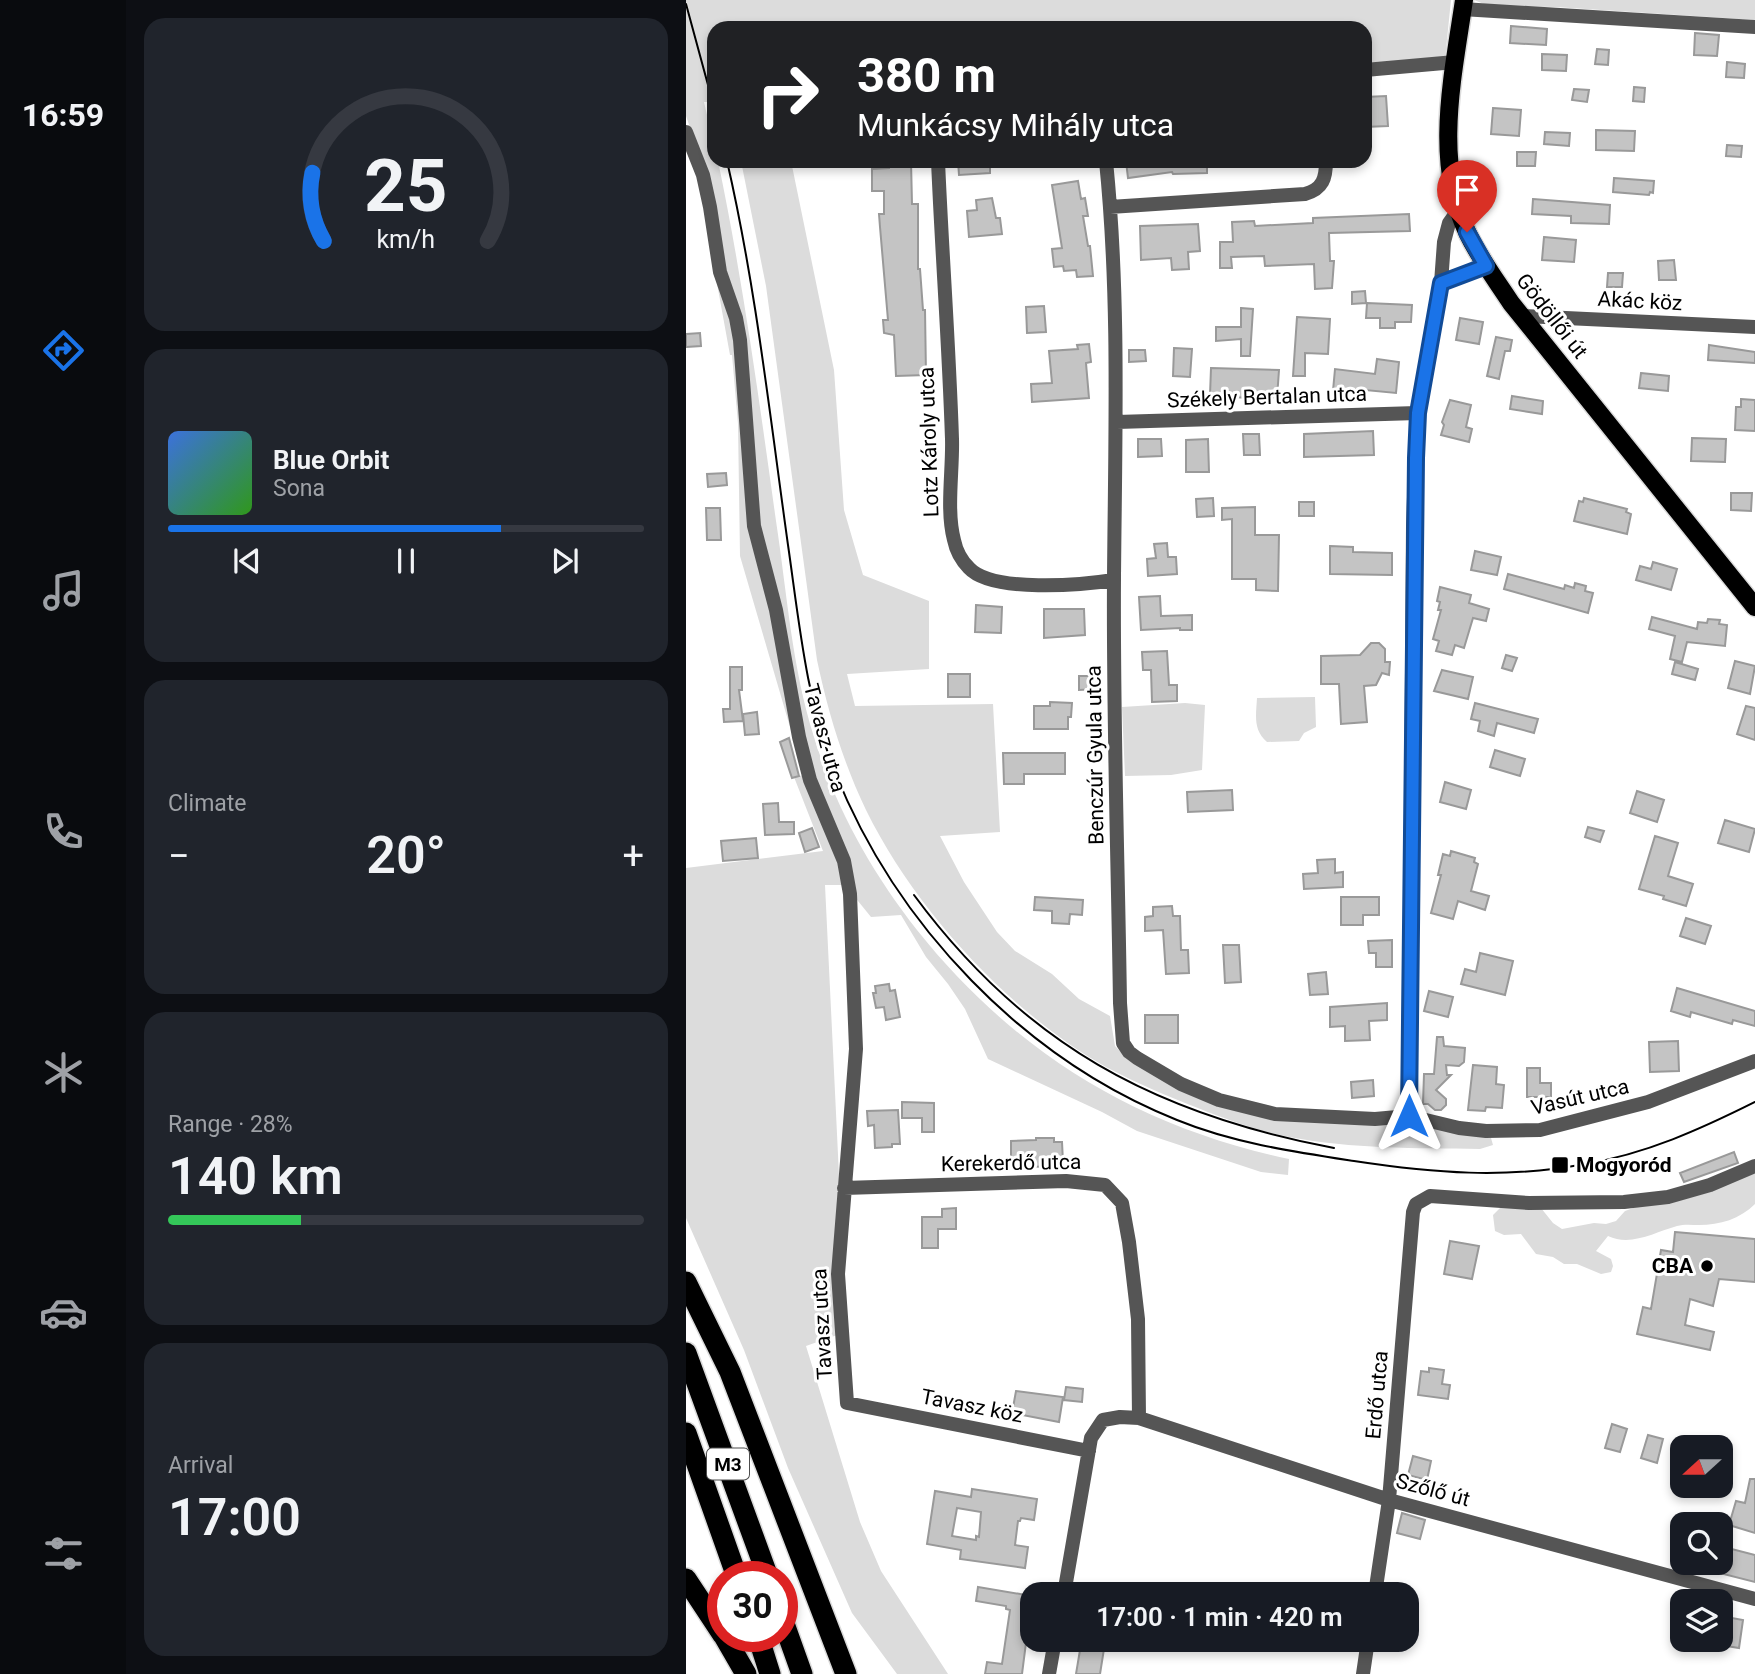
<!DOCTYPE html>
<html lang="en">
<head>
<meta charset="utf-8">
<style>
  :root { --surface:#171b24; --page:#20242c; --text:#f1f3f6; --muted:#9ea1a6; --line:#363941; --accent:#1a73e8 }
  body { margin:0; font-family:Roboto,sans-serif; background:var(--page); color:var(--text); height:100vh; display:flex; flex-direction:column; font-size:26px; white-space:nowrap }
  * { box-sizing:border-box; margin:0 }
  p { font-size:23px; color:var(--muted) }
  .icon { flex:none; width:38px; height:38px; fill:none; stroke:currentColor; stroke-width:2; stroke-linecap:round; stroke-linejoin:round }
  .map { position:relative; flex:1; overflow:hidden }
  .side { display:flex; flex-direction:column; gap:18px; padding:18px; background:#0d0f14; width:560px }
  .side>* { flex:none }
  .banner { position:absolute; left:21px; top:21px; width:665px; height:147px; border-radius:21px; box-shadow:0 4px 10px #0003; background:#202124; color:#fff; overflow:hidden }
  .needle { width:46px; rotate:249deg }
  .tools { position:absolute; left:984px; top:1435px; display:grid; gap:14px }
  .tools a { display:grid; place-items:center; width:63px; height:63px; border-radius:14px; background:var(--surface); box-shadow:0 4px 10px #0003; font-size:35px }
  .speed { position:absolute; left:21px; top:1561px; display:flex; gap:14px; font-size:35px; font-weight:700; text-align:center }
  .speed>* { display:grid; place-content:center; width:91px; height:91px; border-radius:50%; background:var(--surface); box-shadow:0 4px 10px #0003; line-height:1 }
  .speed .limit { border:10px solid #d22; background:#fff; color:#111 }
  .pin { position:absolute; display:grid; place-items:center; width:60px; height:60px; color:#fff; margin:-72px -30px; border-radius:50% 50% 50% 0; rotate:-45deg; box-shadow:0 0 7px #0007 }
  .pin .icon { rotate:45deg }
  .me { position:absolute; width:77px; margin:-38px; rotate:0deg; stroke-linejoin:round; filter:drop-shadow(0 0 5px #0008) }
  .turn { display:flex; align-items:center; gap:24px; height:147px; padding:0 35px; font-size:32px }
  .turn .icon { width:91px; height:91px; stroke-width:2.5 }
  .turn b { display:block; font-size:49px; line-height:60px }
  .big { font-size:52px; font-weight:600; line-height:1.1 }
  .side .tile { flex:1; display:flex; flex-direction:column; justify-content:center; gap:10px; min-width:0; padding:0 24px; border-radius:21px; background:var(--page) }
  .side .dial { align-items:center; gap:0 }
  .dial svg { height:182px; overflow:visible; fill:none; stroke:var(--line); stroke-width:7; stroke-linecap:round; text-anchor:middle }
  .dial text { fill:var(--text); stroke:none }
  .song { display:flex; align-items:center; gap:21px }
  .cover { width:84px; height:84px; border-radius:10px; background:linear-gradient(135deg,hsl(220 70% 55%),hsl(110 70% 35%)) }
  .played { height:7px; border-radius:4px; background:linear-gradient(90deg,var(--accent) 70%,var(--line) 70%) }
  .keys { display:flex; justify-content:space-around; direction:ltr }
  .heat { display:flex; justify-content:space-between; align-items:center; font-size:38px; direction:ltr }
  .charge { height:10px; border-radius:5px; background:linear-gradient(90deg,#34c759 28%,var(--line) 0) }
  .trip { position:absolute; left:334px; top:1582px; width:399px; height:70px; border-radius:21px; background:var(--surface); box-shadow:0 4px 10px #0003; font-weight:600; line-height:70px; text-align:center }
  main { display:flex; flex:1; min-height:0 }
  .tabs { display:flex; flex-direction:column; width:126px; justify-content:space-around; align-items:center; background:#090b0e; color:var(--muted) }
  .tabs .icon { width:49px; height:49px }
  .tabs .current { color:var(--accent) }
  .tabs b { font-size:32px; color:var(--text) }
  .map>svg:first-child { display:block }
  .green { fill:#dcdcdc }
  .building { fill:#c4c4c4; stroke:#999; stroke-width:2; fill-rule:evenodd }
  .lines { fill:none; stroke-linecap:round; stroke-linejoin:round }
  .major-casing { stroke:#dbdbdb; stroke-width:21 }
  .highway-casing { stroke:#dbdbdb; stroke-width:24 }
  .minor { stroke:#555; stroke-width:14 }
  .major { stroke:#000; stroke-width:18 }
  .highway { stroke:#000; stroke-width:21 }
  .tram { stroke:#000; stroke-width:2 }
  .route-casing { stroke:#114b97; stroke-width:18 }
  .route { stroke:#1a73e8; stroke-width:12 }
  .poi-dot { fill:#000; stroke:#fff; stroke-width:2.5 }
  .labels { text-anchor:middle; stroke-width:6; stroke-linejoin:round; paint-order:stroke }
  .shield { fill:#fff; stroke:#4c4c4c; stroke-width:2 }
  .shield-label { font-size:19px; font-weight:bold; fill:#000 }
  .street-label { font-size:21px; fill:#000; stroke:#fff }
  .poi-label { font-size:21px; font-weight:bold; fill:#000; stroke:#fff; text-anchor:start }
</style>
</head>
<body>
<main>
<nav class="tabs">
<b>16:59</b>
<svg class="icon current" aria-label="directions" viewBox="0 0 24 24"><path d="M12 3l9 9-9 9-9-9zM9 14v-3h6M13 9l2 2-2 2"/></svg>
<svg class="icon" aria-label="music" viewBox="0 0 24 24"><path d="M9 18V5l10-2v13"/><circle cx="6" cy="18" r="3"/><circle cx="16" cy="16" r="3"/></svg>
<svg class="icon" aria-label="phone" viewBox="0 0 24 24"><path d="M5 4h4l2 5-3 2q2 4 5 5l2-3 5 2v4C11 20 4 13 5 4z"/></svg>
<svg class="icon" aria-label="climate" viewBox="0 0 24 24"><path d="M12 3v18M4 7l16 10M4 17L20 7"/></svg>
<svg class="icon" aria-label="car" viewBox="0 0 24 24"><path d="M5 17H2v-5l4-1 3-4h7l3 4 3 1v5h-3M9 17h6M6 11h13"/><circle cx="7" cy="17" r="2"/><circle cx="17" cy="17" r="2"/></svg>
<svg class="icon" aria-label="filters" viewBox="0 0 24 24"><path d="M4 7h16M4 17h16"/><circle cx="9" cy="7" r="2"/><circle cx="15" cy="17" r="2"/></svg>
</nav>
<section class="side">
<div class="tile dial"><svg viewBox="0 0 100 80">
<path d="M14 69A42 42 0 1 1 86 69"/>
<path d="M14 69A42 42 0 0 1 9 39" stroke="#1a73e8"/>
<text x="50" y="56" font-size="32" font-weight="700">25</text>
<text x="50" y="72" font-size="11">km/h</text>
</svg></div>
<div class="tile">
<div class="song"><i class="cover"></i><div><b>Blue Orbit</b><p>Sona</p></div></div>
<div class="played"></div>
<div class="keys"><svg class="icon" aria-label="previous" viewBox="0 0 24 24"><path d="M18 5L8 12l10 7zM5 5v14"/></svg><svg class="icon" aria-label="pause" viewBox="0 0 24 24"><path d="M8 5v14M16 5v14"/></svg><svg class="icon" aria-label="next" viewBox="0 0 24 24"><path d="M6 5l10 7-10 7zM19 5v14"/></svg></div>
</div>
<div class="tile"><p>Climate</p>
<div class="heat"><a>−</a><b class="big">20°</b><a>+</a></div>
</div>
<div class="tile"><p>Range · 28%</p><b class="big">140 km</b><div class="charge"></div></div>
<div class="tile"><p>Arrival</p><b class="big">17:00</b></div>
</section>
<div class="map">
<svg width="1069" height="1674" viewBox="0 0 1069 1674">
  <rect width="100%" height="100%" fill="#fff"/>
  <path class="green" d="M0 0H765L759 59 679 63V28H28V102H18L28 145V161H32C57 281 73 399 90 521 101 593 106 668 128 737 150 809 185 871 231 930 328 1052 451 1127 603 1159L602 1175 575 1172 451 1131 416 1112 302 1059 279 1009 262 984 240 957 215 915 185 917 159 885H139L154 1196V1334L120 1346 174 1522 195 1571 262 1674H211L166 1613 102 1468 58 1350 0 1218V868L137 851 108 777 118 775 54 556 52 424 46 355H44L26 256 9 142 0 116Z
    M788 0H1069V20L869 7 803 6Z
    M55 161H105L148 370 158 510 177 575 243 601V669L161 674 169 706 307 704 314 832 254 836 278 882 311 932 329 951 366 974 393 999 424 1016 429 1046 443 1060 530 1103 729 1124 805 1138 807 1145 794 1149C729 1148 667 1149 603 1137 572 1131 542 1120 512 1108 481 1096 450 1083 420 1067 324 1013 229 910 180 810 157 762 142 712 131 660L80 286Z
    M629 697 630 727 618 733 613 741 581 742C567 730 570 716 571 698Z
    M499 703 519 705 516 770 485 775 439 776 436 707Z
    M1069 1168V1204C1054 1219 1034 1225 1013 1225 1006 1225 998 1224 991 1226 969 1232 945 1247 922 1236L910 1251 925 1259 927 1266 925 1272 915 1274 891 1264H878L867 1257 850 1254 835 1234 818 1235 809 1231 807 1215 818 1204 855 1208 867 1223 876 1229 908 1223 920 1224 930 1221 939 1211 953 1206Z"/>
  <path class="building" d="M825 26 861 29 860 45 824 43Z
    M1009 33 1033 35 1031 56 1008 55Z
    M911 49 923 50 922 65 909 64Z
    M856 54 881 55 880 71 856 70Z
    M1041 62 1059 64 1058 78 1040 77Z
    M948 87 959 88 958 102 947 101Z
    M888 89 903 90 901 102 886 100Z
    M700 96 702 126 679 127V97Z
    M807 108 835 110 833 136 805 134Z
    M910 130 949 131 948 151 910 150Z
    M859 132 884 133 883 146 858 144Z
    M1041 145 1056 146 1055 157 1040 156Z
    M831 152H850L849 166H831Z
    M225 161 226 204H232V269H234L237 310H239L240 375 210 376 208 335 198 333 197 320H202L194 227 193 214H198V191H186V169L203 168V162Z
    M272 161H304V173L273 175Z
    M440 161H521V173L487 174 486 172 442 178Z
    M928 178 968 181 967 193 964 192 963 195 927 192Z
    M392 181 395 199 399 198 402 216H397L402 246H404L407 276 391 277 390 270 378 271 377 266 368 267 366 249 376 248 366 185Z
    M306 198 310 218H314L316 234 283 237 281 211 291 210 290 200Z
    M847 199 924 205 923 224 885 223V216L846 214Z
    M723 214 724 231 643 233 644 261H648L646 288 629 289 628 264 579 266 578 256 545 257 546 268H534V242H547L546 222 568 221 569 226 627 223V218Z
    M512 224 514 251 502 252 503 269 486 270 485 258 455 260 454 226Z
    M858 237 890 240 888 262 856 260Z
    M988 260 990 280H973L972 261Z
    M922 273H937L936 287H921Z
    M679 291 680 303 666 304V292Z
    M681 303 726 305 725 322H709V328H694V318H680Z
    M358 306 360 332 341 333 340 307Z
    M555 308 567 309 564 356H555V339L530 341V327H555Z
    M611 317 644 319 642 354 619 353V376H607Z
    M774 318 797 322 793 344 770 340Z
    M14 333 15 346 0 347V334Z
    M810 337 826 340 824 351H819L813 379 801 376Z
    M403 344 405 362 400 363 403 398 346 402 345 384 366 383 363 351 392 349 391 345Z
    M1023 345 1069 352V363L1022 360Z
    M488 348 506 349 504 377 487 376Z
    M443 350H459L460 361 443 362Z
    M691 359 713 362 710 393 669 389 668 394 647 391 649 369 689 374Z
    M525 368 593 370 591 398 586 397V400L524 395Z
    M955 373 983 376 982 391 953 388Z
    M826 396 857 401 856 414 824 409Z
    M1055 399 1069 400V431L1049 430 1050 407H1055Z
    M764 400 785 405 780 427 786 429 783 442 755 435 758 425 756 422Z
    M687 431 688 455 618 457V434Z
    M557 434H573L574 455H558Z
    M1006 438 1040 439 1039 462 1005 461Z
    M452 439H475L476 456 452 457Z
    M522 439 523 472H500V440Z
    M40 473 41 485 22 487 21 474Z
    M1045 493H1066L1065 511 1045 510Z
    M527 498 528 516 511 517 510 499Z
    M898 498 941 509 940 512 945 514 941 534 888 521 893 501 897 502Z
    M613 502H628V516H613Z
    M569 507V535H593L592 591 570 590V579H546V519L536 520V508Z
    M20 508H34L35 540H21Z
    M481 543 482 557H490L491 574 462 576 461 559 470 558 468 544Z
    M644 546 667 547V552L706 553V575L644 574Z
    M789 551 815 557 811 575 785 570Z
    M967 562 991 569 985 590 950 580 954 566 965 569Z
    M822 574 878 589 879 585 888 588 889 583 900 586 899 591 907 593 902 613 818 589Z
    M754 587 785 595 783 603 803 609 800 621 787 618 778 648 769 645 766 655 750 651 753 641 747 639 755 610H752L754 602 751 601Z
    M474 596 475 616 506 615V630H494V628L455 630 453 597Z
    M290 605 316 607 315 633 289 632Z
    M358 609H398L399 635 358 638Z
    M966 617 1011 629 1012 622 1021 623 1022 619 1034 620 1033 624 1041 625 1039 646 1001 642 996 662 984 659 989 636 963 629Z
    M685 643H693L699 649V662H704L703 675 696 673 690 685 678 686 681 722 655 724 653 684H635V656L674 655Z
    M481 651 483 685H491V701L466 702 465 670H457L456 652Z
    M820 655 831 658 826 671 816 668Z
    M1049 661 1069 666 1064 694 1042 688Z
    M989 662 1012 669 1009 680 986 674Z
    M44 667H56V690H53L57 721 38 722 37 709H44Z
    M756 670 787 677 782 699 748 691Z
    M262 674H284V697H262Z
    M393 676H411V689L393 690Z
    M364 702 386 703 385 717H382V729H348V706H364Z
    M789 703 852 719 848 733 811 723 808 736 792 731 794 721 785 719Z
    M1060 706 1069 708V740L1051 734Z
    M71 712 73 734 59 735 57 714Z
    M103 738 113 776 106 778 94 742Z
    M809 750 839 759 834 776 804 767Z
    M317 753H379V774H338V784H318Z
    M759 782 785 790 780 809 754 802Z
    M546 790 547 810 502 812 501 792Z
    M951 791 978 800 971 822 944 813Z
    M92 803 93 822H108V834L79 835 77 804Z
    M1039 820 1069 829 1063 852 1032 843Z
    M902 827 918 831 914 842 899 837Z
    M126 828 133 847 119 852 113 833Z
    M969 836 992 843 982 876 1007 884 1000 906 977 899 978 896 953 889Z
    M70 838 72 858 37 861 35 841Z
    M765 851 789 858 788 862 792 864 785 891 803 896 799 910 772 901 767 919 745 913 755 875H752L757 854 764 856Z
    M649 859V873L657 872V887L618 889 617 874 632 873 631 860Z
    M349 897 397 900 396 915 384 914 383 924 366 923V911L348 910Z
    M655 897H693V915H677V925H655Z
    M486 906 487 916H494L495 950H502L503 973 480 974 477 930 459 931V917L467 916V907Z
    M1000 918 1025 926 1019 944 994 936Z
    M706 940V967H690V953H683L682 941Z
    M537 945H553L555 982 539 983Z
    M794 953 827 961 819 995 775 984 779 969 790 972Z
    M640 972 642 994 624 995 622 974Z
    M203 984 204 991 209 990 214 1017 200 1020 198 1007 190 1008 187 993H190L189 986Z
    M991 988 1069 1011V1026L1047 1020 1046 1024 1005 1012 1004 1017 985 1011Z
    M743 991 767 997 762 1017 738 1011Z
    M701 1003V1020L683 1021 684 1040 659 1041V1026L644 1027V1007Z
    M459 1015H492V1043H459Z
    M751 1037H757L758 1046 779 1048 778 1062 773 1066 760 1065 761 1075H765L750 1090 760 1099V1105L755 1110H749L742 1104H737L738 1074H748Z
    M992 1041 993 1071 964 1072 963 1042Z
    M787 1065 811 1067 810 1084 818 1085 816 1108 800 1107 799 1111 782 1110Z
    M841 1068H854V1083H865V1097H841Z
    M687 1080 688 1096 666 1098 665 1082Z
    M216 1102 248 1103V1132H236V1118H216Z
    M212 1110 214 1144H206V1147L189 1148 188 1125 182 1126 181 1111Z
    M350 1138H368V1142H376L377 1162H366V1166L346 1167V1162L325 1163V1141L350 1140Z
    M1048 1152 1052 1163 998 1182 994 1173Z
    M270 1208V1229H252V1248H236V1217H256V1209Z
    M989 1232 1069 1239V1282L1033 1279 1027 1306 1004 1299 999 1325 1028 1332 1024 1350 951 1334 957 1307 965 1309 975 1250 987 1252Z
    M764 1241 793 1246 786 1279 758 1274Z
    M743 1368 758 1370 756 1384 764 1385 762 1399 732 1395 735 1371 743 1372Z
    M380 1387 397 1389 396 1402 378 1400Z
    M330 1391 377 1397 373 1422 326 1413Z
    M926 1424 941 1429 934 1452 919 1448Z
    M962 1435 977 1439 971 1463 955 1458Z
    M727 1456 745 1461 741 1480 722 1475Z
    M1064 1479H1069V1533L1043 1525 1050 1501 1059 1503Z
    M286 1489 351 1499 348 1520 335 1518 334 1521H332L329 1545 342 1547 339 1568 274 1559 275 1550 241 1544 249 1491 285 1497ZM271 1508 295 1512 293 1537 290 1536V1540L266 1536Z
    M716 1513 739 1520 734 1539 711 1533Z
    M1034 1546 1069 1555V1582L1010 1567V1563H1034Z
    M292 1587 346 1596 336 1674H299L301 1662 316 1664 324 1610 320 1609V1606L290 1601Z
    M1035 1616 1057 1620 1053 1648 1034 1645Z
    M399 1640H416L415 1648 418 1649 414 1674H390L395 1644 399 1645Z"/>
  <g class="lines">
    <defs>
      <path id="major" d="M778 0C767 76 747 161 782 234 794 259 810 280 825 303L1069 607"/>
      <path id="highway" d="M0 1282 44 1372 160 1674
        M0 1353 82 1577
        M0 1433 51 1577
        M0 1579 37 1635
        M96 1618 116 1674
        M38 1636 60 1674
        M72 1636 84 1674"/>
    </defs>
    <use href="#major" class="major-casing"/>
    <use href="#highway" class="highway-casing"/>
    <path class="minor" d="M776 9 1069 27
      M679 70 769 62
      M0 132 17 175 24 207 34 272 50 318 54 340 68 526 90 610 113 737 124 780 158 861 164 894 170 1049 152 1274 161 1403 403 1451
      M252 161C256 254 263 346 266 439 267 470 260 510 268 540 270 550 276 561 283 568 306 593 396 585 428 580
      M420 161C434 300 429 440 428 579 427 720 432 862 434 1003L437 1043 443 1052 451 1058 495 1084 533 1100 589 1114 689 1119 723 1116 773 1128 800 1131 854 1130 962 1102 1069 1061
      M424 207 619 194C637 189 640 178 640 161
      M755 283 800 266
      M836 316 1069 327
      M431 422 731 413
      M723 1116 727 526 731 413 755 283 758 242 763 223 773 209
      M158 1188 380 1181 419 1185 436 1203 443 1242 452 1319 453 1418
      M378 1594 405 1438 417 1420 434 1417 453 1418 703 1500 1069 1599
      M689 1594 703 1500 727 1212 730 1204 744 1196 843 1203 938 1202 982 1197 1024 1185 1069 1166
      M363 1674 369 1640
      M677 1674 682 1640"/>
    <use href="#major" class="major"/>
    <use href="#highway" class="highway"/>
    <path class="tram" d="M0 4 28 107
      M41 161C70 287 84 417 102 545 113 621 120 700 149 772 210 925 338 1059 491 1120 547 1143 609 1152 668 1161 747 1173 819 1179 899 1164 960 1154 1015 1129 1069 1102
      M228 895C338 1044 468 1114 648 1148"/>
  </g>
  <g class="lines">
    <defs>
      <path id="route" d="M723 1116 730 458 732 413 755 283 800 266 781 232"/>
    </defs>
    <use href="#route" class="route-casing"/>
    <use href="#route" class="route"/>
  </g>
  <g class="poi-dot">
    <rect x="865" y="1156" width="18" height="18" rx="3.5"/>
    <circle cx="1021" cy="1266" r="7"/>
  </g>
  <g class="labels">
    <rect class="shield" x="21" y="1448.5" width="42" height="31" rx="5"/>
    <g class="shield-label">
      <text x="42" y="1471">M3</text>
    </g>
    <g class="street-label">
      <text transform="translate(954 301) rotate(3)" y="7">Akác köz</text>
      <text transform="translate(866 316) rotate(52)" y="7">Gödöllői út</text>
      <text transform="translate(581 397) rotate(-2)" y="7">Székely Bertalan utca</text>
      <text transform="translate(243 442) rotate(-92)" y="7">Lotz Károly utca</text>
      <text transform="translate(139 738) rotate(75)" y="7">Tavasz utca</text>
      <text transform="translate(409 755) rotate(-91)" y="7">Benczúr Gyula utca</text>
      <text transform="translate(894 1097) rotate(-13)" y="7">Vasút utca</text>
      <text transform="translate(325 1163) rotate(-1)" y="7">Kerekerdő utca</text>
      <text transform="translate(136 1324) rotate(-93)" y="7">Tavasz utca</text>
      <text transform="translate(691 1395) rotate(-85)" y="7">Erdő utca</text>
      <text transform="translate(286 1406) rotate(11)" y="7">Tavasz köz</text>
      <text transform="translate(747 1490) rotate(15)" y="7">Szőlő út</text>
    </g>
    <g class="poi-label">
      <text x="890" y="1172">Mogyoród</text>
      <text x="1007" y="1273" text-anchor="end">CBA</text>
    </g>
  </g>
</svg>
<div class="tools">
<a><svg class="needle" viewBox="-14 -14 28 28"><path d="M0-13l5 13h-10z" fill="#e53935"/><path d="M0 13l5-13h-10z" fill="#9ea1a6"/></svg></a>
<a><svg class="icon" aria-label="search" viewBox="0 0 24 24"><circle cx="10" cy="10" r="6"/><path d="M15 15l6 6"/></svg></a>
<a><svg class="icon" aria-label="layers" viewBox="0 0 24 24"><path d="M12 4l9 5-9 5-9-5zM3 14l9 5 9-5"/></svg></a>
</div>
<div class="speed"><div class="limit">30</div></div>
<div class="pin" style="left:781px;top:232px;background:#d93025"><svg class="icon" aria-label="arrive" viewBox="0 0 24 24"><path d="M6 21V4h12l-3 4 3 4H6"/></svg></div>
<svg class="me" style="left:723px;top:1116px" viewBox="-20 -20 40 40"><path d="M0-17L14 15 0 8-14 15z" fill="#1a73e8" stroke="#fff" stroke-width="4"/></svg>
<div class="trip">17:00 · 1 min · 420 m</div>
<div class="banner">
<div class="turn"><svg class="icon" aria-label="right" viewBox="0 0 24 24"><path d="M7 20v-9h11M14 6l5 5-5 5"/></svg><div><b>380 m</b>Munkácsy Mihály utca</div></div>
</div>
</div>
</main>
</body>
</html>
